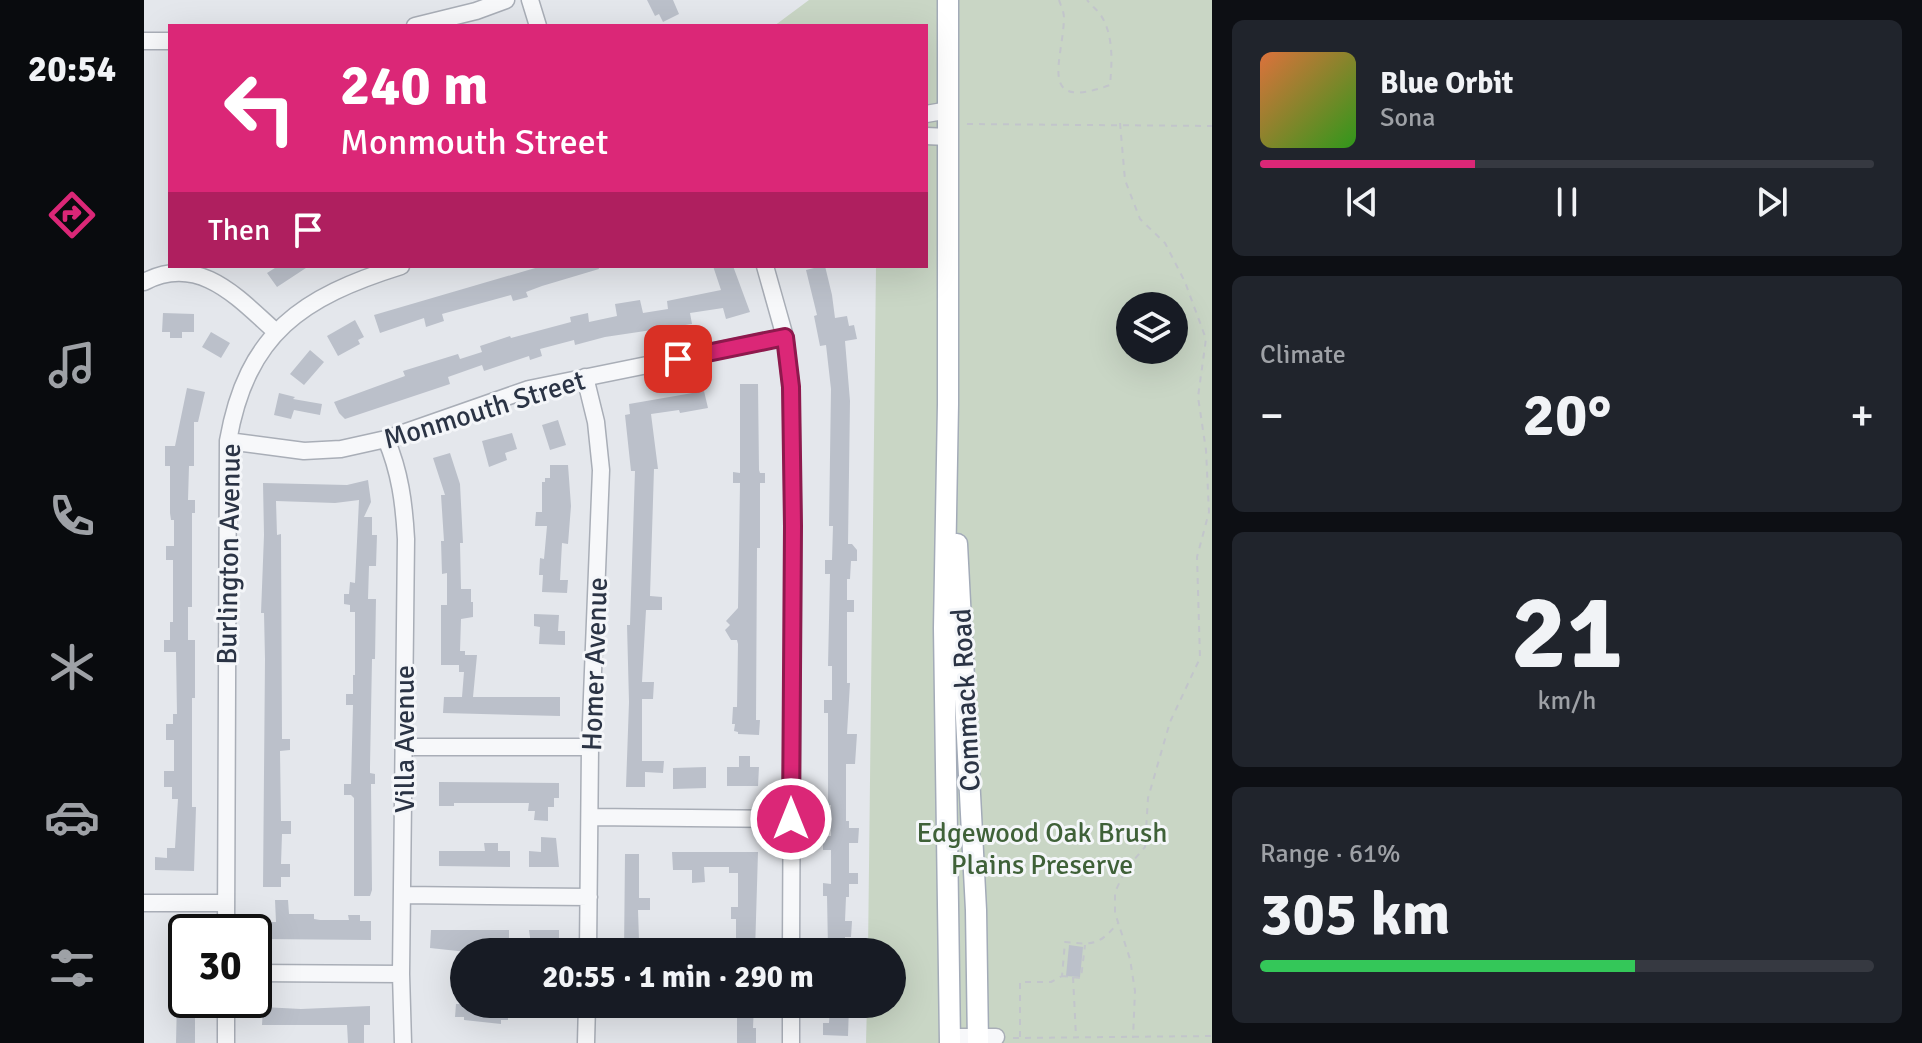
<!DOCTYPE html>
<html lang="en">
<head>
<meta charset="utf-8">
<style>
  :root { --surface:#171b24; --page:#20242c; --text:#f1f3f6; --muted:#9ea1a6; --line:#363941; --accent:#db2777 }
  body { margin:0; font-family:Signika,sans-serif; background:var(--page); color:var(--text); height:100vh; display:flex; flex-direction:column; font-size:30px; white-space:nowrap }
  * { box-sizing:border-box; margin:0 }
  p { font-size:26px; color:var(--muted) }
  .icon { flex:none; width:44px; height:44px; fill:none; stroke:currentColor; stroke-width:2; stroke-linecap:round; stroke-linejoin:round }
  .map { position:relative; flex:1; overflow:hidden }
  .sheet { display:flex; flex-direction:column; gap:20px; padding:20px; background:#0d0f14; width:710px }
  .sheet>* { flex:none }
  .top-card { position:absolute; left:24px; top:24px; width:760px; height:244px; border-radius:0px; box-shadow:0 8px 32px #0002; background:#db2777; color:#fff; overflow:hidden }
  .controls { position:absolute; left:972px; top:292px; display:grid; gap:16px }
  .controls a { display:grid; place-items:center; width:72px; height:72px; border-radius:50%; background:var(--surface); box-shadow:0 8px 32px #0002; font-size:40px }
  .speed { position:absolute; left:24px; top:914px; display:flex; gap:16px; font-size:40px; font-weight:700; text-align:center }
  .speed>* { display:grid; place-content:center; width:104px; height:104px; border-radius:50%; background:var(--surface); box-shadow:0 8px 32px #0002; line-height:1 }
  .speed .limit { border:4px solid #111; border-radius:12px; background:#fff; color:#111 }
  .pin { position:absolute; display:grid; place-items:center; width:68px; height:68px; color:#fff; margin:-34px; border-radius:16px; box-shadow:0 4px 12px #0006 }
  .me { position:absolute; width:88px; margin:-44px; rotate:0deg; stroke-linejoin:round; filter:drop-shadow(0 0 6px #0008) }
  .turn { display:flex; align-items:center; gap:28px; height:168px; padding:0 40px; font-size:36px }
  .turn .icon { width:104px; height:104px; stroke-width:2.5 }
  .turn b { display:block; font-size:56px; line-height:68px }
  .then { display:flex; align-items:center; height:76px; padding:0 40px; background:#0003; gap:16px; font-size:30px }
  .big { font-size:60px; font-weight:700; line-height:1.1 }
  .sheet .card { flex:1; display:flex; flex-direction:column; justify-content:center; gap:12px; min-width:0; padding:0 28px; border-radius:12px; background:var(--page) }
  .sheet .dial { align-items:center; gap:0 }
  .dial b { font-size:104px; line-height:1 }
  .song { display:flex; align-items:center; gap:24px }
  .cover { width:96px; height:96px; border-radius:12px; background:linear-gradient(135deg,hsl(20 70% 55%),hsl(110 70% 35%)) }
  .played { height:8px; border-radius:4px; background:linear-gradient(90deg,var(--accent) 35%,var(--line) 35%) }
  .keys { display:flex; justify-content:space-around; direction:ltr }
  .heat { display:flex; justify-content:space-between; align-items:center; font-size:44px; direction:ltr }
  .charge { height:12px; border-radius:6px; background:linear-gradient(90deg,#34c759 61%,var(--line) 0) }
  .trip { position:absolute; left:306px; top:938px; width:456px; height:80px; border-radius:40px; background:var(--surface); box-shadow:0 8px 32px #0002; font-weight:700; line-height:80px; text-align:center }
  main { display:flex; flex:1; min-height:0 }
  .tabs { display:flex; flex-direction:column; width:144px; justify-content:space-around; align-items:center; background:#090b0e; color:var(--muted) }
  .tabs .icon { width:56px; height:56px }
  .tabs .current { color:var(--accent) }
  .tabs b { font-size:36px; color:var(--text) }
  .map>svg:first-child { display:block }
  .green { fill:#c9d6c5; fill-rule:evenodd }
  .building { fill:#bbc0ca }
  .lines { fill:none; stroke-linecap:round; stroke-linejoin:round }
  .minor-casing { stroke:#a9aeb7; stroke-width:19 }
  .major-casing { stroke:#a3abb8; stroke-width:23 }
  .path { stroke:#c2c5cb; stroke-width:2; stroke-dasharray:6 6; stroke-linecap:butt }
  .minor { stroke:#f7f8fa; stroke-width:16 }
  .major { stroke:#fff; stroke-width:20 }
  .route-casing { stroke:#8e194d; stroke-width:20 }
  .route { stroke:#db2777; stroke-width:14 }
  .labels { text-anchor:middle; stroke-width:6; stroke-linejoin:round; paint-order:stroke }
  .street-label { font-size:28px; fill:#2b3445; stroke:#f4f6f9 }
  .park-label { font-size:28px; fill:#3f6138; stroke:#f4f6f9 }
</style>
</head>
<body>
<main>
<nav class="tabs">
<b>20:54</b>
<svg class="icon current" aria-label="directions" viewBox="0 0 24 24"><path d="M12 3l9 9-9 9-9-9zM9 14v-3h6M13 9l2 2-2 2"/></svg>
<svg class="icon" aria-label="music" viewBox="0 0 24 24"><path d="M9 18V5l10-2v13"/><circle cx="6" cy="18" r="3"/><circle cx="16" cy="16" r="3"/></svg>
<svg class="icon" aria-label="phone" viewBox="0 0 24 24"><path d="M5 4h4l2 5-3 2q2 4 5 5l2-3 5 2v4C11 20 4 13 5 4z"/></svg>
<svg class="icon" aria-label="climate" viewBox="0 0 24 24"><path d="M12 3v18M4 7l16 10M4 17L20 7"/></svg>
<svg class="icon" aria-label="car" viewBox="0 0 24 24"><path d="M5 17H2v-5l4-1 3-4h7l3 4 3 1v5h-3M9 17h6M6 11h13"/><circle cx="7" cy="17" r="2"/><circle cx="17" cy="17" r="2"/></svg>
<svg class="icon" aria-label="filters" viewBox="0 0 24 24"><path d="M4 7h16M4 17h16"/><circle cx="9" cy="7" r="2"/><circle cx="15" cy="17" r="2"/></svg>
</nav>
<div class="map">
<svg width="1068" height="1043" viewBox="0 0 1068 1043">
  <rect width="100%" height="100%" fill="#e4e7ec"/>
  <path class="green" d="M665 0H1068V1043H722L723 1004H748V952H724L732 266H782V26H630ZM986 306H1030V350H986Z"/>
  <path class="building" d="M503 0H529L535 14 519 22 515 14 511 16Z
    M134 266H165L133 287 123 273Z
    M398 266H454L455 269 398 286 382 292 384 297 369 301 367 295 298 314 300 321 282 327 280 318 236 333 230 315Z
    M569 266H589L606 312 582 319 579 308 546 313 548 324 461 337 431 345 430 340 396 349 398 356 386 360 385 356 340 371 338 365 304 377 306 384 201 419 195 413 190 402 261 376 259 371 314 354 316 359 338 352 336 346 366 336 367 338 427 322 426 317 444 313 445 322 473 316 471 304 496 300 499 313 524 309 523 301 577 290Z
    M678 266H681L688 295 691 318 703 316 705 326 710 325 713 339 701 341 706 401 704 544H708L713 550V561H707L706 579H703V600H710V612H703V683H706L703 734H713L711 764H702V821H705V828H715L714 843H705V873H714V884H705V897H702L701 921H708L707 937H701V949H684L683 896H679V883L687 884V850H679V836H687V805H684V713H680V700H688V666H684L686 574H681V560H688L689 526H685L687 389 682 345 676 346 670 316 673 315 662 270Z
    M19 313 50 314V332H38V338H26V332H18Z
    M211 320 220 337 214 340 216 344 194 356 183 336Z
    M67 332 86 343 77 358 58 347Z
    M166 350 180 362 160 385 146 374Z
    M596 384H614L615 470 616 473H621V483H616V548H613L612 720H616L615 735 594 734V732L590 731 591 724H588L589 707H593L594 644 593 640H587L581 630 586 625 582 621 594 608 596 483H589V472L596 473Z
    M43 388 61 392 54 422H50V466H45L44 500H51V513H48V607H44V640H51V698H48V807H52L50 871 11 870V857L23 858V848H31L34 799H28V787H20V771H30V740H22V724H29V714H33L32 652H20V640H26V622H29V560H22V546H30V520H27L26 513V466H21V446H31Z
    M560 391 564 408 536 413 535 410 507 414 514 469H510L506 596 518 597V610H502L498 682H510L509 699H498V761H520L519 773 501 772V787H482L485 702 483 625H486L491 471H487L481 415 486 414 485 404Z
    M135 393 151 397 149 399 178 404 176 415 150 410 147 419 130 415Z
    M414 420 422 445 406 450 398 425Z
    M368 433 373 449 361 453 363 460 345 467 338 441Z
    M306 453 316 484 319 543H316L317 589H327V602H329V617L317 619 316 651H321V655H333L329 697H416V716L299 713 300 697H318L320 672H315V665H297V605H303V573L298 574 297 541H300L297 495H301L289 458Z
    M406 465H424L427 506 424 544 418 543 416 580H424L423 593 398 592 399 575H395L396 558 400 559 403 526H391L392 512H398V482H401V478H406Z
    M224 480 227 502 220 517H228V535H233L232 566H225L224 599H232L231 659H228L226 767V773L231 774V784H227L228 890 226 896H210V798L207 795H200V784H207L209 705H202V694H209V675H211V612H206V605L200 604V594H205L206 582 211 583 215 500 191 503 132 501 133 535 137 534 138 739H146V750L136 751 137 821H147V834H138L137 864H146V877H137V887H119L121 659 120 613H117L120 535 119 483 203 485Z
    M390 614 415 615 414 631H421V645L395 644 396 627 390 626Z
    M595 756H606V767H615L614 786H583V767H595Z
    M562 767V788L529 789V768Z
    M295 782 415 783V798H410V807H404V821L390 820 391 811H384L385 803H310V806H295Z
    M397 837 412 838 415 867H385V851L397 852Z
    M340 843H354V851H366V867L295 866V851H341Z
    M528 852H614L611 952H592V919H587V907H594V873H585V867H560L561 882 548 883V870H529Z
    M481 854H495V898H506V910H494L495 940 507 943 506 952H480Z
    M131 900H144L145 914H170V919L176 920H205L204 915H216V921H227V940L119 939V922H132Z
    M287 930H365V952H347V949L323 948V952L286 948Z
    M385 930H415V950L388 952Z
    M925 945 939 947 936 977 922 976Z
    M33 1000H51V1043H32Z
    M312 1004H364V1020H357V1024L320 1020V1017H311Z
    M593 1004H610L609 1028H612V1043H593Z
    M226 1006V1025H220V1043H204L203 1025H118L119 1007 157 1009Z
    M686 1006H705L704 1036 679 1035V1023H685Z"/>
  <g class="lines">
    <defs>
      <path id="minor" d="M386 0 394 26
        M271 26 332 11 362 0
        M0 41H26
        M782 114 805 110
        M782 136 804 137
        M621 266 641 337 647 387 649 526 647 952
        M0 282C55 253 94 298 131 331
        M441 377 452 422 457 470 446 747 444 952
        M242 439C256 472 260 503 262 539L257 974 259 1043
        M84 441 160 451 197 449 242 439 385 389 641 337
        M260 747H446
        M446 817 647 819
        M259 895 445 897
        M0 903H82
        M82 932 84 441C103 333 158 297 257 266
        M110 973 257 974
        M806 1037H852
        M82 1043V1000
        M442 1043 443 1004
        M647 1043V1004"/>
      <path id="major" d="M804 0V404L800 628 806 1043
        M813 544 832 910 834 1043"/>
    </defs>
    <use href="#minor" class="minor-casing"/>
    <use href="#major" class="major-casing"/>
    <path class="path" d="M915 0C917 6 920 12 920 18 919 61 892 112 966 85 968 63 970 34 956 14 952 9 947 5 943 0
      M976 123 981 180 996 219 1021 243 1041 282 1062 339 1054 397 1062 450 1065 512 1053 557 1056 658 1026 722 1004 798 1001 847 982 869 971 892V913L986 959 991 991 989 1038
      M823 124 1068 126
      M918 976 937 978 941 945
      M929 977 932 1036
      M876 1037V982H907L918 976 921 942C950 945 955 945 974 923
      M869 1038 1068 1036"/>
    <use href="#minor" class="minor"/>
    <use href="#major" class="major"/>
  </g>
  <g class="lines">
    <defs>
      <path id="route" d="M534 359 641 337 647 387 649 526 647 819"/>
    </defs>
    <use href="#route" class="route-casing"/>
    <use href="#route" class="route"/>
  </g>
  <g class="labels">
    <g class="street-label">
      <text transform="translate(340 409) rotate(-17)" y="10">Monmouth Street</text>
      <text transform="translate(84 554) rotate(-89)" y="10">Burlington Avenue</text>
      <text transform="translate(450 664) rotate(-88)" y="10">Homer Avenue</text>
      <text transform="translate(821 700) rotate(-93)" y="10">Commack Road</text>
      <text transform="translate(260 739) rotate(-90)" y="10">Villa Avenue</text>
    </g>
    <g class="park-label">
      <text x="898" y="842">Edgewood Oak Brush<tspan x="898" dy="32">Plains Preserve</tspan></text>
    </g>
  </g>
</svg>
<div class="controls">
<a><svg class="icon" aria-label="layers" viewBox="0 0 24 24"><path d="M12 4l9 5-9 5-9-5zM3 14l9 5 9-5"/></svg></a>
</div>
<div class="speed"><div class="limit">30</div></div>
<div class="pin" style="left:534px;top:359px;background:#d93025"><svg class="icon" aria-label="arrive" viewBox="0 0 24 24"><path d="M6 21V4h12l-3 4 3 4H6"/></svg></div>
<svg class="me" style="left:647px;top:819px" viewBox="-20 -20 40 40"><circle r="17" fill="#db2777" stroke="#fff" stroke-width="3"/><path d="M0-11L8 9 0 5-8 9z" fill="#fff"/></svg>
<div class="trip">20:55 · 1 min · 290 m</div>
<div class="top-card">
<div class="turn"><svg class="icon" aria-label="left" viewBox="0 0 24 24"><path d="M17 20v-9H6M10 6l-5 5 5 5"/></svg><div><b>240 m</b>Monmouth Street</div></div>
<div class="then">Then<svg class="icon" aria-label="arrive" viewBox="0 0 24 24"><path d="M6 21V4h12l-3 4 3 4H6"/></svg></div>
</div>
</div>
<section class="sheet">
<div class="card">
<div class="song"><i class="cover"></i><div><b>Blue Orbit</b><p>Sona</p></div></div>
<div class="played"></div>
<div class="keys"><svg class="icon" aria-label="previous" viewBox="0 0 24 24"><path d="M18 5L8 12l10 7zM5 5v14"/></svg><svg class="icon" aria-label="pause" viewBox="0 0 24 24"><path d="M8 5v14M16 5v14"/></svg><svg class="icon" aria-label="next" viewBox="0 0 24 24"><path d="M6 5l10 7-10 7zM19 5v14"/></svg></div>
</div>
<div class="card"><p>Climate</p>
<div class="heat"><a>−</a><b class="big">20°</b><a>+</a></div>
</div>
<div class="card dial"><b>21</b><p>km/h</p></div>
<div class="card"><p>Range · 61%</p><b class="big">305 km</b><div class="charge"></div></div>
</section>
</main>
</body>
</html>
